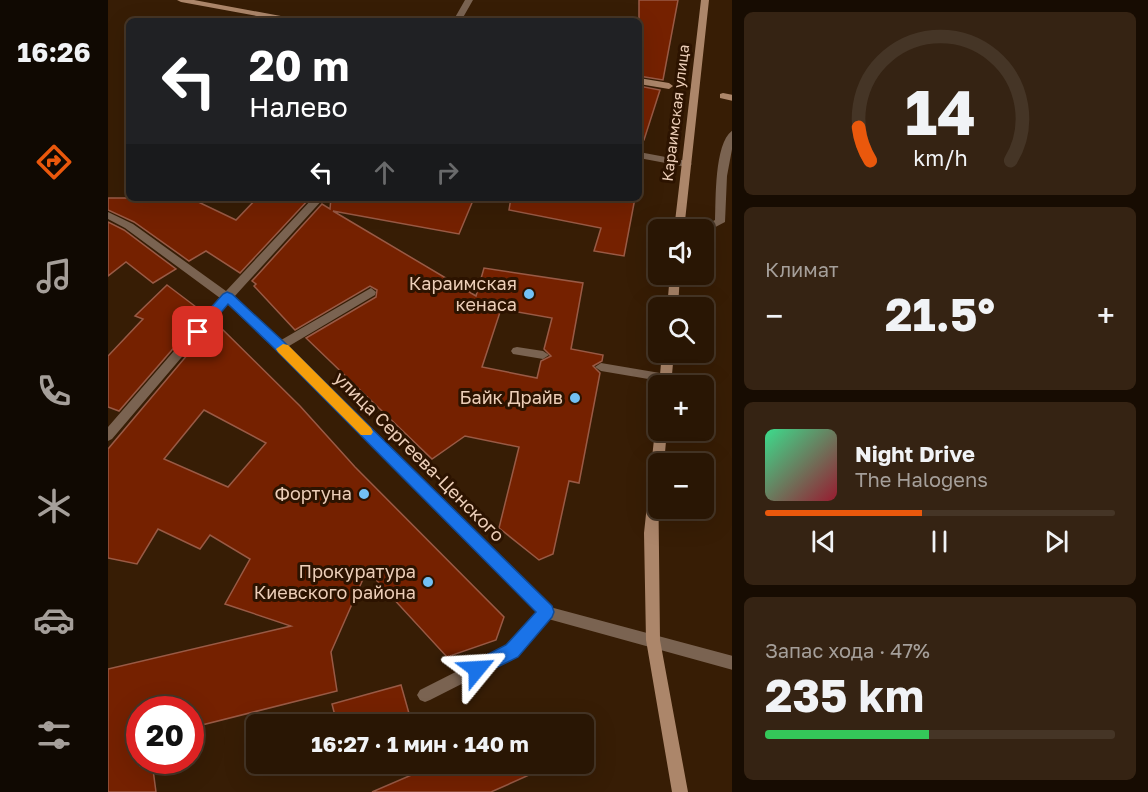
<!DOCTYPE html>
<html lang="ru">
<head>
<meta charset="utf-8">
<style>
  :root { --surface:#291604; --page:#352313; --text:#f1f3f6; --muted:#a59f9a; --line:#453526; --accent:#ea580c }
  body { margin:0; font-family:"Golos Text",sans-serif; background:var(--page); color:var(--text); height:100vh; display:flex; flex-direction:column; font-size:22px; white-space:nowrap }
  * { box-sizing:border-box; margin:0 }
  p { font-size:20px; color:var(--muted) }
  .icon { flex:none; width:33px; height:33px; fill:none; stroke:currentColor; stroke-width:2; stroke-linecap:round; stroke-linejoin:round }
  .map { position:relative; flex:1; overflow:hidden }
  .drawer { display:flex; flex-direction:column; gap:12px; padding:12px; background:#170c02; width:416px }
  .drawer>* { flex:none }
  .hud { position:absolute; left:18px; top:18px; width:516px; height:183px; border-radius:9px; box-shadow:0 6px 24px #0002,0 0 0 2px var(--line); background:#202124; color:#fff; overflow:hidden }
  .fabs { position:absolute; left:540px; top:219px; display:grid; gap:12px }
  .fabs a { display:grid; place-items:center; width:66px; height:66px; border-radius:9px; background:var(--surface); box-shadow:0 6px 24px #0002,0 0 0 2px var(--line); font-size:30px }
  .speed { position:absolute; left:18px; top:696px; display:flex; gap:12px; font-size:30px; font-weight:700; text-align:center }
  .speed>* { display:grid; place-content:center; width:78px; height:78px; border-radius:50%; background:var(--surface); box-shadow:0 6px 24px #0002,0 0 0 2px var(--line); line-height:1 }
  .speed .limit { border:9px solid #d22; background:#fff; color:#111 }
  .pin { position:absolute; display:grid; place-items:center; width:51px; height:51px; color:#fff; margin:-26px; border-radius:12px; box-shadow:0 3px 9px #0006 }
  .me { position:absolute; width:66px; margin:-33px; rotate:63deg; stroke-linejoin:round; filter:drop-shadow(0 0 4px #0008) }
  .turn { display:flex; align-items:center; gap:21px; height:126px; padding:0 24px; font-size:27px }
  .turn .icon { width:78px; height:78px; stroke-width:2.5 }
  .turn b { display:block; font-size:42px; line-height:51px }
  .lanes { display:flex; align-items:center; height:57px; padding:0 24px; background:#0003; justify-content:center; gap:30px; direction:ltr }
  .lanes .off { opacity:.35 }
  .big { font-size:45px; font-weight:700; line-height:1.1 }
  .drawer .widget { flex:1; display:flex; flex-direction:column; justify-content:center; gap:9px; min-width:0; padding:0 21px; border-radius:9px; background:var(--page) }
  .drawer .dial { align-items:center; gap:0 }
  .dial svg { height:156px; overflow:visible; fill:none; stroke:var(--line); stroke-width:7; stroke-linecap:round; text-anchor:middle }
  .dial text { fill:var(--text); stroke:none }
  .song { display:flex; align-items:center; gap:18px }
  .cover { width:72px; height:72px; border-radius:9px; background:linear-gradient(135deg,hsl(150 70% 55%),hsl(350 70% 35%)) }
  .played { height:6px; border-radius:3px; background:linear-gradient(90deg,var(--accent) 45%,var(--line) 45%) }
  .keys { display:flex; justify-content:space-around; direction:ltr }
  .heat { display:flex; justify-content:space-between; align-items:center; font-size:33px; direction:ltr }
  .charge { height:9px; border-radius:4px; background:linear-gradient(90deg,#34c759 47%,var(--line) 0) }
  .trip { position:absolute; left:138px; top:714px; width:348px; height:60px; border-radius:9px; background:var(--surface); box-shadow:0 6px 24px #0002,0 0 0 2px var(--line); font-weight:700; line-height:60px; text-align:center }
  main { display:flex; flex:1; min-height:0 }
  .dock { display:flex; flex-direction:column; width:108px; justify-content:space-around; align-items:center; background:#100902; color:var(--muted) }
  .dock .icon { width:42px; height:42px }
  .dock .current { color:var(--accent) }
  .dock b { font-size:27px; color:var(--text) }
  .map>svg:first-child { display:block }
  .building { fill:#752100; stroke:#995a45; stroke-width:1.5; fill-rule:evenodd }
  .lines { fill:none; stroke-linecap:round; stroke-linejoin:round }
  .lane { fill:#7a6351; fill-rule:evenodd }
  .street { fill:#7a6351; fill-rule:evenodd }
  .secondary { fill:#ac866a; fill-rule:evenodd }
  .route { fill:#1a73e8; stroke:#114b97; stroke-width:1.5 }
  .slow { fill:#f59e0b }
  .poi-dot { fill:#72c1f5; stroke:#2c1300; stroke-width:2 }
  .labels { text-anchor:middle; stroke-width:6; stroke-linejoin:round; paint-order:stroke }
  .far-street-label { font-size:15px; fill:#ecceb8; stroke:#2c1300 }
  .poi-label { font-size:18px; fill:#ecceb8; stroke:#2c1300; text-anchor:end }
  .street-label { font-size:18px; fill:#ecceb8; stroke:#2c1300 }
</style>
</head>
<body>
<main>
<nav class="dock">
<b>16:26</b>
<svg class="icon current" aria-label="directions" viewBox="0 0 24 24"><path d="M12 3l9 9-9 9-9-9zM9 14v-3h6M13 9l2 2-2 2"/></svg>
<svg class="icon" aria-label="music" viewBox="0 0 24 24"><path d="M9 18V5l10-2v13"/><circle cx="6" cy="18" r="3"/><circle cx="16" cy="16" r="3"/></svg>
<svg class="icon" aria-label="phone" viewBox="0 0 24 24"><path d="M5 4h4l2 5-3 2q2 4 5 5l2-3 5 2v4C11 20 4 13 5 4z"/></svg>
<svg class="icon" aria-label="climate" viewBox="0 0 24 24"><path d="M12 3v18M4 7l16 10M4 17L20 7"/></svg>
<svg class="icon" aria-label="car" viewBox="0 0 24 24"><path d="M5 17H2v-5l4-1 3-4h7l3 4 3 1v5h-3M9 17h6M6 11h13"/><circle cx="7" cy="17" r="2"/><circle cx="17" cy="17" r="2"/></svg>
<svg class="icon" aria-label="filters" viewBox="0 0 24 24"><path d="M4 7h16M4 17h16"/><circle cx="9" cy="7" r="2"/><circle cx="15" cy="17" r="2"/></svg>
</nav>
<div class="map">
<svg width="625" height="792" viewBox="0 0 625 792">
  <rect width="100%" height="100%" fill="#371d05"/>
  <path class="building" d="M531 0H570L555 80 531 76Z
    M531 86 552 90 536 140 531 139Z
    M0 198H82L128 220 149 198H202L132 273 98 251 81 261 26 222 0 210Z
    M223 198H366L351 234 225 211 368 296 376 268 475 283 463 349 495 355 494 361 485 366 492 373 471 483 461 481 445 554 431 560 391 528 411 447 357 436 324 459 198 338 268 297 269 290 262 286 187 330 146 286 148 284 144 281 214 204 222 209ZM393 309 444 318 436 349 443 356 433 361 429 378 374 367Z
    M403 198H527L516 256 486 251 493 228 401 210Z
    M0 222 16 230 68 269 45 283 18 262 0 276Z
    M59 285 96 313 11 411 0 407V356L35 319 27 316Z
    M107 322 192 406 247 467 396 617 388 640 339 657 259 570 223 652 229 691 82 728V710H32V766L44 762 48 792H0V669L183 626 117 604 142 559 102 535 92 549 50 529 29 564 0 558V449ZM96 410 158 443 120 487 56 459Z
    M293 685 304 724H229L224 704Z
    M329 764H424L428 772 383 792H264Z"/>
  <g class="lines">
    <path class="lane" d="M357 0H365L353 21H345Z
      M625 130V144L619 176 617 222 596 233V230H591L592 228 607 220C608 200 606 142 625 130Z
      M531 152 579 161 584 164 579 167 531 158Z
      M263 288 268 292 267 295 176 349H168L166 346 168 343Z
      M409 347 435 351 441 355 435 359 405 354 403 351 405 348Z
      M493 363 558 374 564 378 558 382 493 371 487 367Z
      M438 605 443 607 445 612 443 617 409 656 322 700 317 702 312 700 309 695 312 690 399 646 433 607Z"/>
    <path class="street" d="M205 198H216L126 297 176 343 442 607 625 656V670L433 617 168 349 119 304 4 439 0 441V427L112 298 17 228 0 219V212L25 224 118 291Z"/>
    <path class="secondary" d="M69 0H86L189 19 193 21H176L73 2Z
      M593 0H601L576 230H566Z
      M531 78 561 83 565 86 561 89 531 84Z
      M615 93 625 95V101L612 98V94Z
      M562 274H572L570 308H559Z
      M554 352H566L563 386H551Z
      M550 426V430H559L556 464H550L552 640 580 792H564L538 640 536 533 547 430Z"/>
  </g>
  <path class="route" d="M119 292 124 294 176 342 444 606 446 612 444 617 410 657 369 677 363 674 361 669 363 663 398 645 428 612 167 349 120 304 94 335H85L83 332 85 328 115 294Z"/>
  <path class="slow" d="M175 344 180 345 263 428 265 432 263 435H253L170 352 168 349Z"/>
  <g class="poi-dot">
    <circle cx="421" cy="294" r="6"/>
    <circle cx="467" cy="398" r="6"/>
    <circle cx="256" cy="494" r="6"/>
    <circle cx="320" cy="582" r="6"/>
  </g>
  <g class="labels">
    <g class="far-street-label">
      <text transform="translate(568 113) rotate(-83)" y="5">Караимская улица</text>
    </g>
    <g class="poi-label">
      <text x="409" y="290">Караимская<tspan x="409" dy="21">кенаса</tspan></text>
      <text x="455" y="404">Байк Драйв</text>
      <text x="244" y="500">Фортуна</text>
      <text x="308" y="578">Прокуратура<tspan x="308" dy="21">Киевского района</tspan></text>
    </g>
    <g class="street-label">
      <text transform="translate(311 457) rotate(45)" y="6">улица Сергеева-Ценского</text>
    </g>
  </g>
</svg>
<div class="fabs">
<a><svg class="icon" aria-label="sound" viewBox="0 0 24 24"><path d="M4 9h4l5-4v14l-5-4H4zM17 9q2 3 0 6"/></svg></a>
<a><svg class="icon" aria-label="search" viewBox="0 0 24 24"><circle cx="10" cy="10" r="6"/><path d="M15 15l6 6"/></svg></a>
<a>+</a>
<a>−</a>
</div>
<div class="speed"><div class="limit">20</div></div>
<div class="pin" style="left:90px;top:332px;background:#d93025"><svg class="icon" aria-label="arrive" viewBox="0 0 24 24"><path d="M6 21V4h12l-3 4 3 4H6"/></svg></div>
<svg class="me" style="left:369px;top:669px" viewBox="-20 -20 40 40"><path d="M0-17L14 15 0 8-14 15z" fill="#1a73e8" stroke="#fff" stroke-width="4"/></svg>
<div class="trip">16:27 · 1 мин · 140 m</div>
<div class="hud">
<div class="turn"><svg class="icon" aria-label="left" viewBox="0 0 24 24"><path d="M17 20v-9H6M10 6l-5 5 5 5"/></svg><div><b>20 m</b>Налево</div></div>
<div class="lanes"><svg class="icon" aria-label="left" viewBox="0 0 24 24"><path d="M17 20v-9H6M10 6l-5 5 5 5"/></svg><svg class="icon off" aria-label="ahead" viewBox="0 0 24 24"><path d="M12 20V5M6 11l6-6 6 6"/></svg><svg class="icon off" aria-label="right" viewBox="0 0 24 24"><path d="M7 20v-9h11M14 6l5 5-5 5"/></svg></div>
</div>
</div>
<section class="drawer">
<div class="widget dial"><svg viewBox="0 0 100 80">
<path d="M14 69A42 42 0 1 1 86 69"/>
<path d="M14 69A42 42 0 0 1 8 52" stroke="#ea580c"/>
<text x="50" y="56" font-size="32" font-weight="700">14</text>
<text x="50" y="72" font-size="11">km/h</text>
</svg></div>
<div class="widget"><p>Климат</p>
<div class="heat"><a>−</a><b class="big">21.5°</b><a>+</a></div>
</div>
<div class="widget">
<div class="song"><i class="cover"></i><div><b>Night Drive</b><p>The Halogens</p></div></div>
<div class="played"></div>
<div class="keys"><svg class="icon" aria-label="previous" viewBox="0 0 24 24"><path d="M18 5L8 12l10 7zM5 5v14"/></svg><svg class="icon" aria-label="pause" viewBox="0 0 24 24"><path d="M8 5v14M16 5v14"/></svg><svg class="icon" aria-label="next" viewBox="0 0 24 24"><path d="M6 5l10 7-10 7zM19 5v14"/></svg></div>
</div>
<div class="widget"><p>Запас хода · 47%</p><b class="big">235 km</b><div class="charge"></div></div>
</section>
</main>
</body>
</html>
